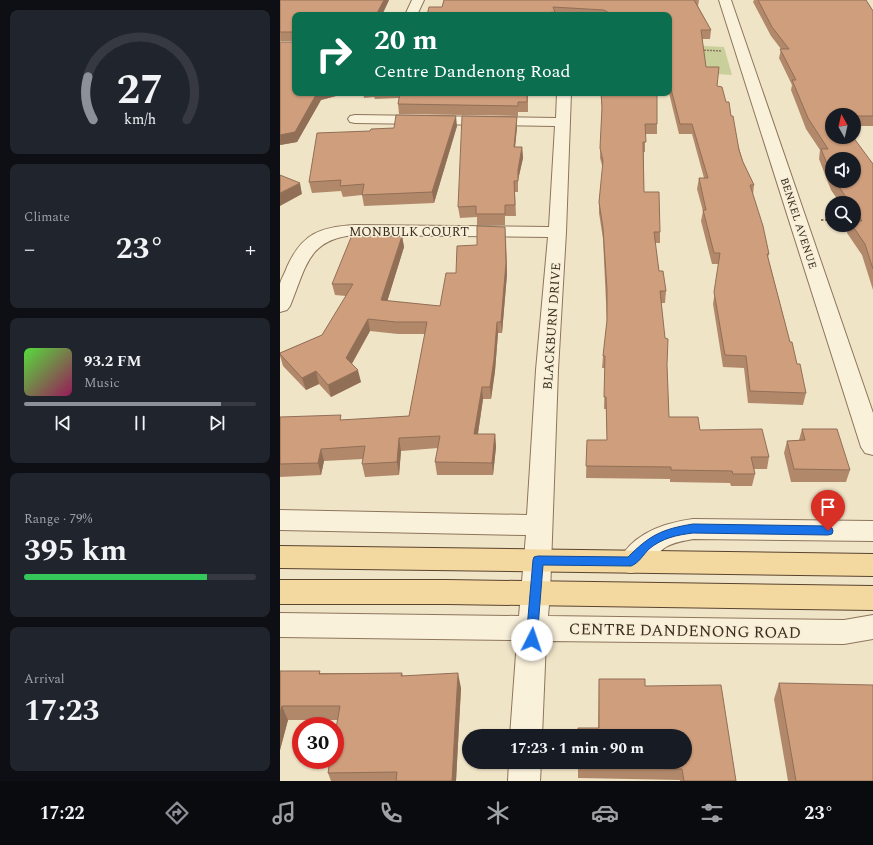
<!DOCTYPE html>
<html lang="en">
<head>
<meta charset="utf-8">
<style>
  :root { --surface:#171b24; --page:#20242c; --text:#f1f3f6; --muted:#9ea1a6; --line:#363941; --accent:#8c9099 }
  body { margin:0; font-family:Spectral,serif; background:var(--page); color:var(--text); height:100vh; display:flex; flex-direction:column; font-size:15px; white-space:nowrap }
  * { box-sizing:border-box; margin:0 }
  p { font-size:13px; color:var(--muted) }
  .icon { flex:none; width:22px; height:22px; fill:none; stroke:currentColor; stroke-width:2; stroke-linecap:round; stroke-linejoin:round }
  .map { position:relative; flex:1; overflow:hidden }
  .sheet { display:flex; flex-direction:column; gap:10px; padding:10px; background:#0d0f14; width:280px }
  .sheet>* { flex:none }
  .hud { position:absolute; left:12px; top:12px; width:380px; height:84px; border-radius:8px; box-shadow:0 1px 3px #0004; background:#0b6e4f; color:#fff; overflow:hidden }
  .needle { width:26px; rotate:352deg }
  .controls { position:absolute; left:545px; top:108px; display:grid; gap:8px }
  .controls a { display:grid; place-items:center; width:36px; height:36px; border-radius:50%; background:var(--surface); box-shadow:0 1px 3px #0004; font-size:20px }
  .speed { position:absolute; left:12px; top:717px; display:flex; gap:8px; font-size:20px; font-weight:700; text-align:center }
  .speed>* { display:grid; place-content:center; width:52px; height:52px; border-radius:50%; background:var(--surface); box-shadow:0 1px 3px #0004; line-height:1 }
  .speed .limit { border:6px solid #d22; background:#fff; color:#111 }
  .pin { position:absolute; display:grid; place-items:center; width:34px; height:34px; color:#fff; margin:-41px -17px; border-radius:50% 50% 50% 0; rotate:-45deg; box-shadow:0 0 4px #0007 }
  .pin .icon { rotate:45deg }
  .me { position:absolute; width:44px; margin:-22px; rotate:4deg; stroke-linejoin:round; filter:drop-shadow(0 0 3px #0008) }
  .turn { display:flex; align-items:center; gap:14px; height:84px; padding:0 16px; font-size:18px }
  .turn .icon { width:52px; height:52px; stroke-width:2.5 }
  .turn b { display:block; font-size:28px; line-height:34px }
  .big { font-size:30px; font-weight:700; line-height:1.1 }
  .sheet .card { flex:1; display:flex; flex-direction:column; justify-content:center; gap:6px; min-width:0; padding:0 14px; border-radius:8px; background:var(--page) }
  .sheet .dial { align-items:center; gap:0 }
  .dial svg { height:104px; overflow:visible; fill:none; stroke:var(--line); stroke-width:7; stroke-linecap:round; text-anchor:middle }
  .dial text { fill:var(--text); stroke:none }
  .song { display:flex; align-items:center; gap:12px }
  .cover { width:48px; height:48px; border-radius:6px; background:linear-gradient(135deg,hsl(110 70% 55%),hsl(330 70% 35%)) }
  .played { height:4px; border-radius:2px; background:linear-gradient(90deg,var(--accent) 85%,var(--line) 85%) }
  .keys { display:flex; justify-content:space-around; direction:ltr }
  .heat { display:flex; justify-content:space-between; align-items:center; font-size:22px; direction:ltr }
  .charge { height:6px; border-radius:3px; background:linear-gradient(90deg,#34c759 79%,var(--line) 0) }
  .trip { position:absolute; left:182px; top:729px; width:230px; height:40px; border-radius:20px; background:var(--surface); box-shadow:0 1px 3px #0004; font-weight:700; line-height:40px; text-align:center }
  .tab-bar { display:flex; height:64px; justify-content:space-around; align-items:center; background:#090b0e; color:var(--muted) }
  .tab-bar .icon { width:28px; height:28px }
  .tab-bar .on { color:var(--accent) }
  .tab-bar b { font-size:18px; color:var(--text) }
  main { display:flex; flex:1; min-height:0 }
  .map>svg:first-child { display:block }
  .green { fill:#c9cf9a }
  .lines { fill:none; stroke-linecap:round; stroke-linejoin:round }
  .street-casing { stroke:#8d755b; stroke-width:2 }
  .primary-casing { stroke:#5a432f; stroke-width:2 }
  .path-far1 { stroke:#8d755b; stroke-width:1.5; stroke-dasharray:2 1; stroke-linecap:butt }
  .path { stroke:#8d755b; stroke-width:2; stroke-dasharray:2.5 1.5; stroke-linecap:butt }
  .street { fill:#faf1db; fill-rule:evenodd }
  .primary { fill:#f3d99f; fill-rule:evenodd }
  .wall { fill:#b2886b; fill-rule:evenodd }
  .shaded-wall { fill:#916f57 }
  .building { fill:#cf9e7c; stroke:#916f57 }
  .route { fill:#1a73e8; stroke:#114b97 }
  .labels { text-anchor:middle; stroke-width:3; stroke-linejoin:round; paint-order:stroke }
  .far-street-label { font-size:11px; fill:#3c2d1f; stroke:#f7eed7 }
  .street-label { font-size:13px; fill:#3c2d1f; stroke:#f7eed7 }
  .near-street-label { font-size:16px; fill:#3c2d1f; stroke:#f7eed7 }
</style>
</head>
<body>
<main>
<section class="sheet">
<div class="card dial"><svg viewBox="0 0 100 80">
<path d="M14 69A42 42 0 1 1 86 69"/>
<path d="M14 69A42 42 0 0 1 10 36" stroke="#8c9099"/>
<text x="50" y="56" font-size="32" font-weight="700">27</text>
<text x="50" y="72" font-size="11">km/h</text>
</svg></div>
<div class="card"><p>Climate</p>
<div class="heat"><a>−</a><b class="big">23°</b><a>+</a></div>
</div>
<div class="card">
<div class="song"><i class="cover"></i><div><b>93.2 FM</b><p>Music</p></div></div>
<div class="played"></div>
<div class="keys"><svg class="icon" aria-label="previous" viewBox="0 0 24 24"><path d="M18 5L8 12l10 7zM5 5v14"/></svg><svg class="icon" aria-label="pause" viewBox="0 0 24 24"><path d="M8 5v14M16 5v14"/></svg><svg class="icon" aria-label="next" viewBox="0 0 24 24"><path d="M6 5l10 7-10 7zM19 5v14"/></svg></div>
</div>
<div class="card"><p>Range · 79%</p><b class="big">395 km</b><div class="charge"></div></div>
<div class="card"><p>Arrival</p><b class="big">17:23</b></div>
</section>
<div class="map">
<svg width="593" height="781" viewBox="0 0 593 781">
  <rect width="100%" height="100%" fill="#f0e4c7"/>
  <path class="green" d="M389 44 444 47 452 75 389 71Z"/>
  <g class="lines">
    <defs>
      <path id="street" d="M132 0H144L137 15H125Z
        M439 0H451L593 413V455L585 453 581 447Z
        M277 93H291L286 232 278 370 270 594 268 616 564 620 593 615V639L564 644 266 641 262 736H230L237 640 0 637V613L239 616 246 535 0 530V510L247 515 256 370 268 237 75 235C27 239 26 268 10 306L7 310 0 312C0 303 0 293 0 284 1 279 5 273 7 267 22 234 39 227 75 225L269 227 275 126 75 123 70 122 68 119 70 116 75 115 276 118Z
        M413 519 593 521V541L413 539C403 541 394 542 386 547 376 553 361 573 351 573 348 573 344 571 342 570L338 562C352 534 383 523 413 519Z
        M229 762H261L260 781H228Z"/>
      <path id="primary" d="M0 546 593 554V576L0 568Z
        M0 580H167L593 586V610L167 604H0Z"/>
    </defs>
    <use href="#street" class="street-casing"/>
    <use href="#primary" class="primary-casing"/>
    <path class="path-far1" d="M421 50 442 51"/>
    <path class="path" d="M541 220H552"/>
    <use href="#street" class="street"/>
    <use href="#primary" class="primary"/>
  </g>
  <path class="wall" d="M0 0H109L102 15H15V93H67L41 100 17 142 0 145V42H14V41H0Z
    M164 0H419L418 6 431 30 430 39H422L426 67 446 102 463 162 474 185 473 195 489 254 488 257 510 342 526 393 523 405 468 403 464 368 443 367 433 304 439 264H432L421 221 423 211 417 189 419 178H424L412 134H399L389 93V15H147L162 7Z
    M474 0H586L593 11V126H574V115H552L593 164V290L582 255 567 233 569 225H574V203H560L551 190 539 159 540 150 526 129 511 90 512 85 499 58 501 49 491 36 473 2ZM552 159 574 181H552Z
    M83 93H250L249 94H248V112H238V116L119 114 118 104 119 98 95 99 94 97 84 98Z
    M321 93H377V134H365V152H364V192L380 232V243H375L379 271 386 291 385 303H381L387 365 389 417 420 430 489 457 487 469H474L475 474 472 486H451L450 483 390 482V479L306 478 307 440H327L326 409H324L325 368H322L323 356 327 324 326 302 323 239 319 213V202L323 169 320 158 322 114Z
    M237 117V127L235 147H242L243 158 238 180V192H235L236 216H225V225H197V217L180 218 178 207Z
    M177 126 154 203 84 206 82 195 63 197 61 191 32 193 29 182 90 131 114 128Z
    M122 236 124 247 107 301 160 306 176 273 197 245 226 238 227 274 222 333H218L215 371 211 399H203L198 434H215L216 447 213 475H157L155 462 158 448 121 451 119 475 85 477 82 464 83 459 44 461 41 475 0 477V417L63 420 129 416 145 334H118L90 331 72 364 81 382 51 397 39 384 26 390 3 366 0 356V353L42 335 66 296 55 295 52 284Z
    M522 429 570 470 566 482H511L504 453 507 441 519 440Z
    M0 671 41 673H122L123 676 181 688 176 781H51L48 773 58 720H8L0 750Z
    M319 679 365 686 456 781H400V780L298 778V762L318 728Z
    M499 683 593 781H508L494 699Z"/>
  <path class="shaded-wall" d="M104 0H109L102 15H96Z
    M37 93H67L41 100 17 142 0 145V135Z
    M176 116 177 126 154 203 152 192Z
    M237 117V127L234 158V147Z
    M242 147 243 158 238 180V192V170Z
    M20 183 22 194 0 206V193Z
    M225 227 227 274 222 333 221 322Z
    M122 236 124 247 104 312 101 300Z
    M88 319 90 331 68 370 66 358Z
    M217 322 218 333 215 371 211 399 210 387Z
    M78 370 81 382 51 397 48 385Z
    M36 371 39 384 26 390 22 378Z
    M202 387 203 399 196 446 194 434Z
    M215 434 216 447 213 475 212 463Z
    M119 438 121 451 119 475 117 462Z
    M41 449 44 461 41 475 38 463Z
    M178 673 181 688 176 781H172Z
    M2 706 8 720 0 750V712Z"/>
  <path class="building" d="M0 0H104L96 15H15V93H37L15 132 0 135V42H14V32H0Z
    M164 0H414L431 30H421L426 67H439L437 86 442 87 446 102H449L451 116H453L459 150 463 162 474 185H470L483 226 489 254H487L510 342H512L517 364H520L526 393 470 391 466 356 445 355 434 292 440 253H434L423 210H426L419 178H428L412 124H400L389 81V15H333L324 10 273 7 275 12 251 14V15H147L149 7H162Z
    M478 0H586L593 11V116H574V115H552V137H573L593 164V269L585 244 572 225H574V221H582L574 209V203H570L555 181H574V159H552V176L541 149H548L528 118 512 80H516L500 49H509L492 27Z
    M120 93H247V102H238V106L118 104Z
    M321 93H377V124H365L366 142H363L364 192H379L380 232H374L379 271H383L386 291H380L385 338 388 339 387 365 389 417H418L420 430 482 429 489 457H471L475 474H453L452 471 391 470V467L306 466 307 440H327L326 397H324L325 356H323L327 320V290L323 228 319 202 323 161 320 148 322 107Z
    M116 115 176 116 152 192 82 195 84 184 60 186 61 180 29 182 37 133 90 131 91 129 114 128Z
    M182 116 237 117 234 147H242L238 170V181H234L235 205H225V214H196V206L178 207Z
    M0 175 20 183 0 193Z
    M197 226 225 227 226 263 221 322H217L214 359 210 387H202L194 434H215L212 463 155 462 160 436 119 438 117 462 82 464 85 446 41 449 38 463 0 464V417L61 415 60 420 129 416 147 322H116L88 319 66 358 78 370 48 385 36 371 22 378 0 354V353L42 335 73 284H52L72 235 122 236 101 300 160 306 166 273H176L177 246 197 245Z
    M522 429H557L570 470 514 469 507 441 525 440Z
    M0 671H40L39 674 122 673 121 676 178 673 172 781H116L117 772 48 773 50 760H55V734L60 706H2L0 712Z
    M319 679H365V686L441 685 456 781H404L402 769 298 767V762H405V736H298V728H319Z
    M499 683 593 685V781H516Z"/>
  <path class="route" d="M413 524 548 526 552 528 553 531 552 534 548 535 413 533C397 535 382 538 369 549 363 555 359 563 351 566L263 565 257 640 256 644 252 646 247 644 246 640 253 560 254 557 258 556 348 557C370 535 382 529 413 524Z"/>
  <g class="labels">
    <g class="far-street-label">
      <text transform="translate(519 223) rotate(72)" y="4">BENKEL AVENUE</text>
    </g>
    <g class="street-label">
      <text x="129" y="236">MONBULK COURT</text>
      <text transform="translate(271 326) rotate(-86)" y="5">BLACKBURN DRIVE</text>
    </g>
    <g class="near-street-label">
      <text transform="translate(405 630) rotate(1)" y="6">CENTRE DANDENONG ROAD</text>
    </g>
  </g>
</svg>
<div class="controls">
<a><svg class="needle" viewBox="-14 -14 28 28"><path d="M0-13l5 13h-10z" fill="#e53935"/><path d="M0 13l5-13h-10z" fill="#9ea1a6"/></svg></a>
<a><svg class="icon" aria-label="sound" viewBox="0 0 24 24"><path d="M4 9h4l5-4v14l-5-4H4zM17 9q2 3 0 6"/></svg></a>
<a><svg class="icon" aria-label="search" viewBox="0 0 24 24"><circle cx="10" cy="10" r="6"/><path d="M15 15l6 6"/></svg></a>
</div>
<div class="speed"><div class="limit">30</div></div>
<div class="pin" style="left:548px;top:531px;background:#d93025"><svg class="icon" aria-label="arrive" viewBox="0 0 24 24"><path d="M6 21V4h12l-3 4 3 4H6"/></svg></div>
<svg class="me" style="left:252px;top:640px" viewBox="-20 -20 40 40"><circle r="19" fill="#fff"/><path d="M0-13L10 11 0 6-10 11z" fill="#1a73e8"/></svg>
<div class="trip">17:23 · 1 min · 90 m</div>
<div class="hud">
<div class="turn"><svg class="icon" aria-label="right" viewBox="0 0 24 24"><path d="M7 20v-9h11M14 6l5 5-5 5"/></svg><div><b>20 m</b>Centre Dandenong Road</div></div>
</div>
</div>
</main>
<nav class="tab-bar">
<b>17:22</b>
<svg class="icon on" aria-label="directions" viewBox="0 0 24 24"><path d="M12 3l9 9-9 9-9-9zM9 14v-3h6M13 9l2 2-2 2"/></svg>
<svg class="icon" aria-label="music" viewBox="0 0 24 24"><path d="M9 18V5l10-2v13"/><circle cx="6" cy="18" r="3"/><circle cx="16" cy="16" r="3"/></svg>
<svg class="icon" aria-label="phone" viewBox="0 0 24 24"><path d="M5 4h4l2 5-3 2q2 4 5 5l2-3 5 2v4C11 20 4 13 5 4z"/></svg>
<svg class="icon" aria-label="climate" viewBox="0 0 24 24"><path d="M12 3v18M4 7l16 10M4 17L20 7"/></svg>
<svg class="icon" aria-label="car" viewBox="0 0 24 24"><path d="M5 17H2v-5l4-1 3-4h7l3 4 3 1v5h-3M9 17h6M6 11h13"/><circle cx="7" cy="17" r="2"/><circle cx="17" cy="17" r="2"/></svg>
<svg class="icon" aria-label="filters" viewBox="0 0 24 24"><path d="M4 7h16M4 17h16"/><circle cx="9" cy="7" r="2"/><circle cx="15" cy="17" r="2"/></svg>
<b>23°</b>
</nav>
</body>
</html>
